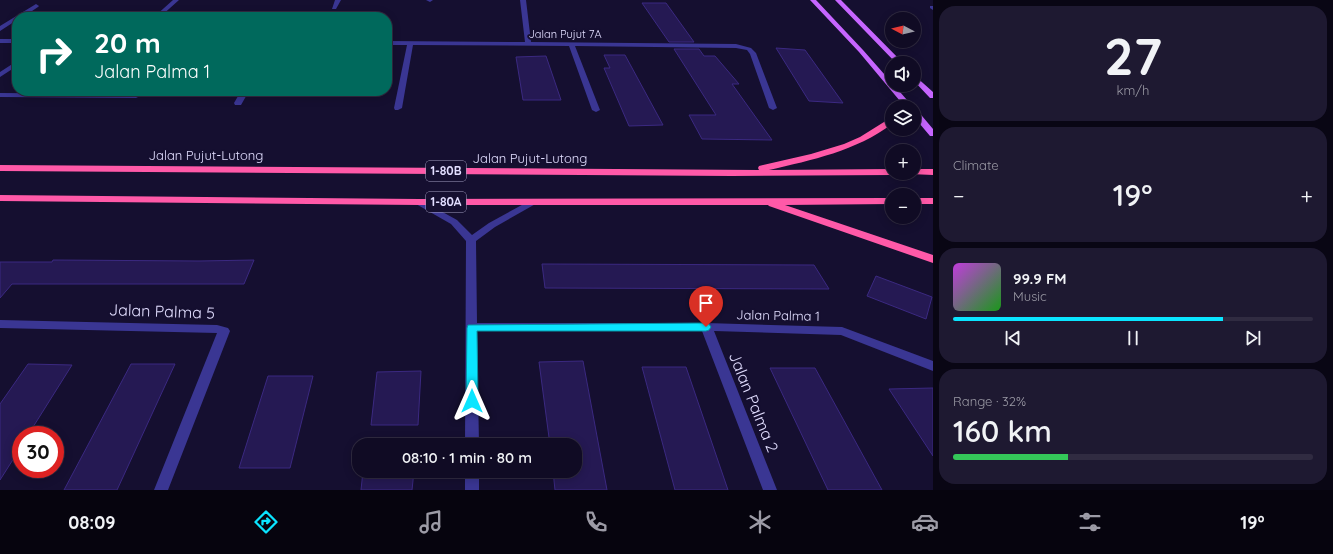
<!DOCTYPE html>
<html lang="en">
<head>
<meta charset="utf-8">
<style>
  :root { --surface:#100b24; --page:#1e1931; --text:#f1f3f6; --muted:#9c9ba6; --line:#302b41; --accent:#0ae5ff }
  body { margin:0; font-family:Quicksand,sans-serif; background:var(--page); color:var(--text); height:100vh; display:flex; flex-direction:column; font-size:15px; white-space:nowrap }
  * { box-sizing:border-box; margin:0 }
  p { font-size:13px; color:var(--muted) }
  .icon { flex:none; width:22px; height:22px; fill:none; stroke:currentColor; stroke-width:2; stroke-linecap:round; stroke-linejoin:round }
  .map { position:relative; flex:1; overflow:hidden }
  .sheet { display:flex; flex-direction:column; gap:6px; padding:6px; background:#090614; width:400px }
  .sheet>* { flex:none }
  .top-card { position:absolute; left:12px; top:12px; width:380px; height:84px; border-radius:16px; box-shadow:0 2px 10px #0003,0 0 0 1px var(--line); background:#00695c; color:#fff; overflow:hidden }
  .needle { width:26px; rotate:277deg }
  .tools { position:absolute; left:885px; top:12px; display:grid; gap:8px }
  .tools a { display:grid; place-items:center; width:36px; height:36px; border-radius:50%; background:var(--surface); box-shadow:0 2px 10px #0003,0 0 0 1px var(--line); font-size:20px }
  .speed { position:absolute; left:12px; top:426px; display:flex; gap:8px; font-size:20px; font-weight:700; text-align:center }
  .speed>* { display:grid; place-content:center; width:52px; height:52px; border-radius:50%; background:var(--surface); box-shadow:0 2px 10px #0003,0 0 0 1px var(--line); line-height:1 }
  .speed .limit { border:6px solid #d22; background:#fff; color:#111 }
  .pin { position:absolute; display:grid; place-items:center; width:34px; height:34px; color:#fff; margin:-41px -17px; border-radius:50% 50% 50% 0; rotate:-45deg; box-shadow:0 0 4px #0007 }
  .pin .icon { rotate:45deg }
  .me { position:absolute; width:44px; margin:-22px; rotate:0deg; stroke-linejoin:round; filter:drop-shadow(0 0 3px #0008) }
  .turn { display:flex; align-items:center; gap:14px; height:84px; padding:0 16px; font-size:18px }
  .turn .icon { width:52px; height:52px; stroke-width:2.5 }
  .turn b { display:block; font-size:28px; line-height:34px }
  .big { font-size:30px; font-weight:600; line-height:1.1 }
  .sheet .widget { flex:1; display:flex; flex-direction:column; justify-content:center; gap:6px; min-width:0; padding:0 14px; border-radius:16px; background:var(--page) }
  .sheet .dial { align-items:center; gap:0 }
  .dial b { font-size:52px; line-height:1 }
  .song { display:flex; align-items:center; gap:12px }
  .cover { width:48px; height:48px; border-radius:6px; background:linear-gradient(135deg,hsl(290 70% 55%),hsl(120 70% 35%)) }
  .played { height:4px; border-radius:2px; background:linear-gradient(90deg,var(--accent) 75%,var(--line) 75%) }
  .keys { display:flex; justify-content:space-around; direction:ltr }
  .heat { display:flex; justify-content:space-between; align-items:center; font-size:22px; direction:ltr }
  .charge { height:6px; border-radius:3px; background:linear-gradient(90deg,#34c759 32%,var(--line) 0) }
  .trip { position:absolute; left:352px; top:438px; width:230px; height:40px; border-radius:16px; background:var(--surface); box-shadow:0 2px 10px #0003,0 0 0 1px var(--line); font-weight:600; line-height:40px; text-align:center }
  .dock { display:flex; height:64px; justify-content:space-around; align-items:center; background:#06040e; color:var(--muted) }
  .dock .icon { width:28px; height:28px }
  .dock .on { color:var(--accent) }
  .dock b { font-size:18px; color:var(--text) }
  main { display:flex; flex:1; min-height:0 }
  .map>svg:first-child { display:block }
  .building { fill:#251953; stroke:#3b2981 }
  .lines { fill:none; stroke-linecap:round; stroke-linejoin:round }
  .street { fill:#3a3693; fill-rule:evenodd }
  .primary { fill:#c665ff; fill-rule:evenodd }
  .highway { fill:#ff59a8; fill-rule:evenodd }
  .route { fill:#0ae5ff; stroke:#0695a6 }
  .labels { text-anchor:middle; stroke-width:4; stroke-linejoin:round; paint-order:stroke }
  .far-street-label { font-size:11px; fill:#e2deff; stroke:#150f30 }
  .shield { fill:#150f30; stroke:#a4a0c1; stroke-width:1 }
  .shield-label { font-size:12px; font-weight:bold; fill:#e2deff }
  .street-label { font-size:13px; fill:#e2deff; stroke:#150f30 }
  .near-street-label { font-size:16px; fill:#e2deff; stroke:#150f30 }
</style>
</head>
<body>
<main>
<div class="map">
<svg width="933" height="490" viewBox="0 0 933 490">
  <rect width="100%" height="100%" fill="#150f30"/>
  <path class="building" d="M642 3H666L694 42H669Z
    M776 48 805 50 843 103 809 101Z
    M674 49H699L704 56H715L739 84H732L772 140 702 139 689 115H716Z
    M604 55H625L663 125 629 126 604 68H610Z
    M546 56 561 100H523L516 57Z
    M53 260 199 261 254 260 244 284H12L0 298V262H52Z
    M542 264 814 265 829 289 545 288Z
    M876 276 932 297 926 319 867 296Z
    M583 361 607 490H555L553 471H575V445H550L539 362Z
    M28 364 72 365 28 435H21V447L0 480V404Z
    M131 364H175L117 490H64Z
    M642 367H686L728 490H675Z
    M770 368H815L882 490H828Z
    M421 371 418 425H371L377 372Z
    M268 376H313L290 468H239Z
    M933 388V456L889 389Z
    M363 471H414L412 490H361Z"/>
  <g class="lines">
    <path class="street" d="M173 0H179L160 17H154Z
      M335 0H341L336 9H332Z
      M426 0H433L430 2Z
      M520 0H526L531 42 736 44 751 48 756 53 777 108 773 110 769 108 750 54 747 50 736 48 575 46 600 110 596 112 592 110 569 46 413 45 402 108 398 110H395L394 108 407 45H387V41L525 42Z
      M36 4 39 6 38 7 23 17H17V20L0 31V26Z
      M930 6H933V10L930 8Z
      M0 39H17V43H0Z
      M17 61V66L0 77V72Z
      M241 91H249L241 105H235L234 103Z
      M0 93 136 94 140 96 136 98 0 97Z
      M419 199 457 220 472 235 489 223 531 200 534 199 539 202 495 227 476 241 477 323H706L842 327 933 361V371L841 335 714 331 777 490H763L702 331H477L479 445H465L466 241 451 224 416 204 414 202Z
      M0 320 217 325 228 328 230 331 168 490H154L217 333 0 328Z
      M465 471H479V490H465Z"/>
    <path class="primary" d="M810 0H816L863 50 892 83V85H894L913 107H905L859 52Z
      M835 0H841L903 63H896Z
      M914 75 933 92V98H930L914 81Z
      M914 110H917L933 129V136H930L914 117Z"/>
    <path class="highway" d="M906 101 910 104 908 107H900L903 102Z
      M892 117V124C856 151 812 160 769 170L892 169V173H896L892 175 732 176 0 171V165L759 170 758 168 759 166 811 154 844 144 860 137Z
      M914 169H933V175L910 174V173H914Z
      M0 195 419 199 892 198V204L785 205 933 255V263L769 206 768 205H419L0 201Z
      M914 198H933V204H914Z"/>
  </g>
  <path class="route" d="M706 323 709 324 711 327 709 330 706 331H477L478 401 476 404 472 406 468 404 466 401 467 328 468 325Z"/>
  <g class="labels">
    <g class="far-street-label">
      <text x="565" y="38">Jalan Pujut 7A</text>
    </g>
    <g class="shield">
      <rect x="426" y="161" width="40" height="20" rx="3"/>
      <rect x="426" y="192" width="40" height="20" rx="3"/>
    </g>
    <g class="shield-label">
      <text x="446" y="175">1-80B</text>
      <text x="446" y="206">1-80A</text>
    </g>
    <g class="street-label">
      <text x="206" y="160">Jalan Pujut-Lutong</text>
      <text x="530" y="163">Jalan Pujut-Lutong</text>
      <text transform="translate(778 315) rotate(1)" y="5">Jalan Palma 1</text>
    </g>
    <g class="near-street-label">
      <text transform="translate(162 311) rotate(2)" y="6">Jalan Palma 5</text>
      <text transform="translate(754 402) rotate(68)" y="6">Jalan Palma 2</text>
    </g>
  </g>
</svg>
<div class="tools">
<a><svg class="needle" viewBox="-14 -14 28 28"><path d="M0-13l5 13h-10z" fill="#e53935"/><path d="M0 13l5-13h-10z" fill="#9c9ba6"/></svg></a>
<a><svg class="icon" aria-label="sound" viewBox="0 0 24 24"><path d="M4 9h4l5-4v14l-5-4H4zM17 9q2 3 0 6"/></svg></a>
<a><svg class="icon" aria-label="layers" viewBox="0 0 24 24"><path d="M12 4l9 5-9 5-9-5zM3 14l9 5 9-5"/></svg></a>
<a>+</a>
<a>−</a>
</div>
<div class="speed"><div class="limit">30</div></div>
<div class="pin" style="left:706px;top:327px;background:#d93025"><svg class="icon" aria-label="arrive" viewBox="0 0 24 24"><path d="M6 21V4h12l-3 4 3 4H6"/></svg></div>
<svg class="me" style="left:472px;top:401px" viewBox="-20 -20 40 40"><path d="M0-17L14 15 0 8-14 15z" fill="#0ae5ff" stroke="#fff" stroke-width="4"/></svg>
<div class="trip">08:10 · 1 min · 80 m</div>
<div class="top-card">
<div class="turn"><svg class="icon" aria-label="right" viewBox="0 0 24 24"><path d="M7 20v-9h11M14 6l5 5-5 5"/></svg><div><b>20 m</b>Jalan Palma 1</div></div>
</div>
</div>
<section class="sheet">
<div class="widget dial"><b>27</b><p>km/h</p></div>
<div class="widget"><p>Climate</p>
<div class="heat"><a>−</a><b class="big">19°</b><a>+</a></div>
</div>
<div class="widget">
<div class="song"><i class="cover"></i><div><b>99.9 FM</b><p>Music</p></div></div>
<div class="played"></div>
<div class="keys"><svg class="icon" aria-label="previous" viewBox="0 0 24 24"><path d="M18 5L8 12l10 7zM5 5v14"/></svg><svg class="icon" aria-label="pause" viewBox="0 0 24 24"><path d="M8 5v14M16 5v14"/></svg><svg class="icon" aria-label="next" viewBox="0 0 24 24"><path d="M6 5l10 7-10 7zM19 5v14"/></svg></div>
</div>
<div class="widget"><p>Range · 32%</p><b class="big">160 km</b><div class="charge"></div></div>
</section>
</main>
<nav class="dock">
<b>08:09</b>
<svg class="icon on" aria-label="directions" viewBox="0 0 24 24"><path d="M12 3l9 9-9 9-9-9zM9 14v-3h6M13 9l2 2-2 2"/></svg>
<svg class="icon" aria-label="music" viewBox="0 0 24 24"><path d="M9 18V5l10-2v13"/><circle cx="6" cy="18" r="3"/><circle cx="16" cy="16" r="3"/></svg>
<svg class="icon" aria-label="phone" viewBox="0 0 24 24"><path d="M5 4h4l2 5-3 2q2 4 5 5l2-3 5 2v4C11 20 4 13 5 4z"/></svg>
<svg class="icon" aria-label="climate" viewBox="0 0 24 24"><path d="M12 3v18M4 7l16 10M4 17L20 7"/></svg>
<svg class="icon" aria-label="car" viewBox="0 0 24 24"><path d="M5 17H2v-5l4-1 3-4h7l3 4 3 1v5h-3M9 17h6M6 11h13"/><circle cx="7" cy="17" r="2"/><circle cx="17" cy="17" r="2"/></svg>
<svg class="icon" aria-label="filters" viewBox="0 0 24 24"><path d="M4 7h16M4 17h16"/><circle cx="9" cy="7" r="2"/><circle cx="15" cy="17" r="2"/></svg>
<b>19°</b>
</nav>
</body>
</html>
